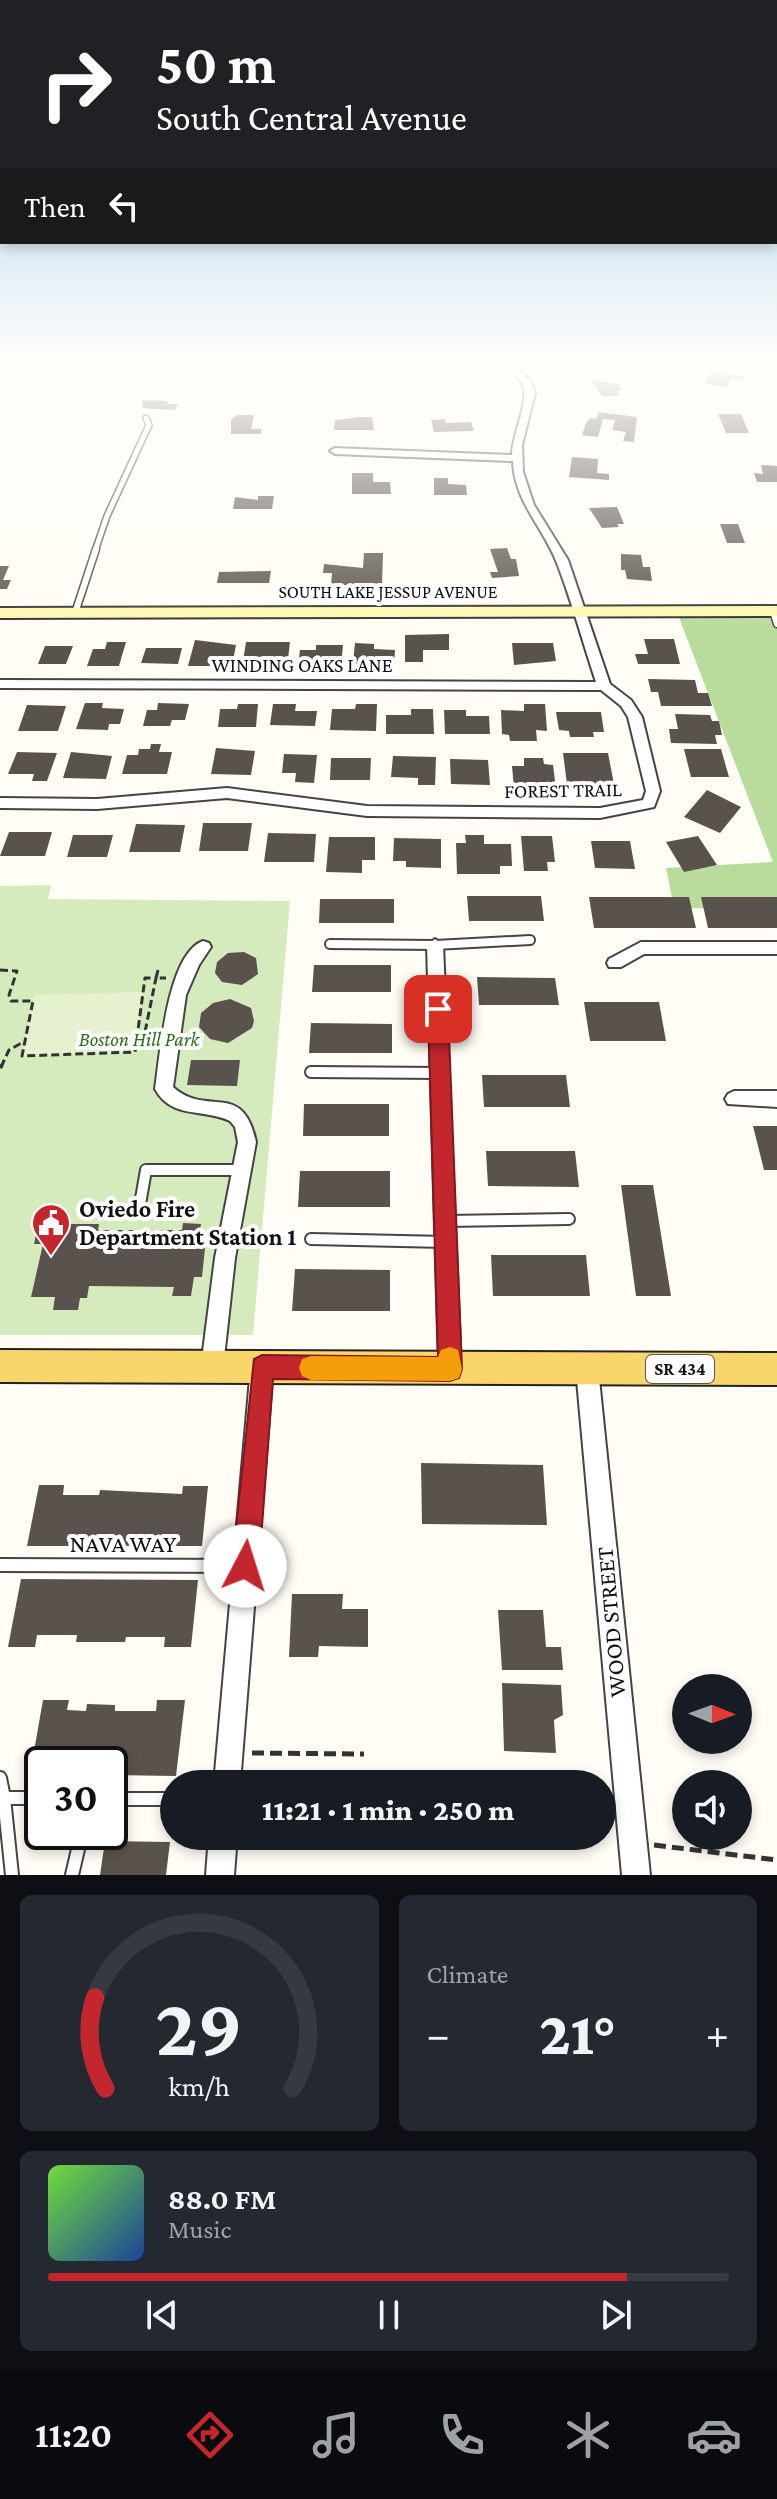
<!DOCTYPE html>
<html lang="en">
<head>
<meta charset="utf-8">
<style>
  :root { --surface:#171b24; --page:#242831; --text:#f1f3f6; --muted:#9ea1a6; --line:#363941; --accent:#c4262e }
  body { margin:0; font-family:"Crimson Pro",serif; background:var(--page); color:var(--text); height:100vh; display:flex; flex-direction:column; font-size:30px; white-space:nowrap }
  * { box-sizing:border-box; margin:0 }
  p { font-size:26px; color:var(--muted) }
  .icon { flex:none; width:44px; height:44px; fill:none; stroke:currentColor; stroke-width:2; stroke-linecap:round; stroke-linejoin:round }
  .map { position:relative; height:1875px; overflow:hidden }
  .panel { display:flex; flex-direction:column; gap:20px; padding:20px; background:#0d0f14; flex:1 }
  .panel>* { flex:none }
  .guide { position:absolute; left:0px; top:0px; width:778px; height:244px; box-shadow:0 4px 12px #0003; background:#202124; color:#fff; overflow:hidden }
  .needle { width:52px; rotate:91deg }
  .controls { position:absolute; left:672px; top:1674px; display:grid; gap:16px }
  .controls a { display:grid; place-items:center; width:80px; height:80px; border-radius:50%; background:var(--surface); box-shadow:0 4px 12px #0003; font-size:40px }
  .speed { position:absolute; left:24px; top:1746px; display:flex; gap:16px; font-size:40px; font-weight:700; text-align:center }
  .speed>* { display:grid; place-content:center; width:104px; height:104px; border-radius:50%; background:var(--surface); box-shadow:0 4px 12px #0003; line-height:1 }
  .speed .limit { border:4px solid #111; border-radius:12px; background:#fff; color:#111 }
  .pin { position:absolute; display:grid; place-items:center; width:68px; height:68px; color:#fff; margin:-34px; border-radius:16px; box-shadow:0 4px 12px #0006 }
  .me { position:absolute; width:88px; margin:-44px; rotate:5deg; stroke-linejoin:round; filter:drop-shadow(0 0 6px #0008) }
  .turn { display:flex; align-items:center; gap:28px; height:168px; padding:0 24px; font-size:36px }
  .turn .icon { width:104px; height:104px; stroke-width:2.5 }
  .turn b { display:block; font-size:56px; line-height:68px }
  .then { display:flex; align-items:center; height:76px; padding:0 24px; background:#0003; gap:16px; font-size:30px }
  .big { font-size:60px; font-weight:800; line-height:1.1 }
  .panel .card { flex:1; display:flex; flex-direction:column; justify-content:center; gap:12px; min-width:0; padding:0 28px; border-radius:12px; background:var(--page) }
  .panel .dial { align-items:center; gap:0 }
  .dial svg { height:208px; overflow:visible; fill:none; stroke:var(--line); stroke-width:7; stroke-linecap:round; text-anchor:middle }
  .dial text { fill:var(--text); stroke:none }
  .song { display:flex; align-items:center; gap:24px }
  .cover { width:96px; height:96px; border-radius:12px; background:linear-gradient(135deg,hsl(100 70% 55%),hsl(220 70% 35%)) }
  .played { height:8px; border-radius:4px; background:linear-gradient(90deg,var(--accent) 85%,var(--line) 85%) }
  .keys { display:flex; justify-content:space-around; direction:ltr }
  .heat { display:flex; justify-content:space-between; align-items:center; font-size:44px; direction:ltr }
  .panel .tiles { flex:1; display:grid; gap:20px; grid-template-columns:1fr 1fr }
  .card:last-child { grid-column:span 2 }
  .trip { position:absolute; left:160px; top:1770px; width:456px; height:80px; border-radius:40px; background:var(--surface); box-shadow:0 4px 12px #0003; font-weight:800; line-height:80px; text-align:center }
  .dock { display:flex; height:128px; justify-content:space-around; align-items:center; background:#090b0e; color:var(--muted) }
  .dock .icon { width:56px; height:56px }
  .dock .active { color:var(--accent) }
  .dock b { font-size:36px; color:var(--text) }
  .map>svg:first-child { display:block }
  .green { fill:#d5ebbd }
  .forest { fill:#b9dc9c }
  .pitch { fill:#e6f2cf }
  .building { fill:#5a524d }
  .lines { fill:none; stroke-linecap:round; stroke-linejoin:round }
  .lane-far4-casing { stroke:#444; stroke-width:8 }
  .lane-far3-casing { stroke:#444; stroke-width:9 }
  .lane-far2-casing { stroke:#444; stroke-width:12 }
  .lane-far1-casing { stroke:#444; stroke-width:14 }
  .lane-casing { stroke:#444; stroke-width:16 }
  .street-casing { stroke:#444; stroke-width:4 }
  .secondary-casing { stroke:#333; stroke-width:4 }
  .primary-casing { stroke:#222; stroke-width:4 }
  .path-far2 { stroke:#333; stroke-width:3; stroke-dasharray:8 4; stroke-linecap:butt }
  .path-far1 { stroke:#333; stroke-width:4; stroke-dasharray:10 5; stroke-linecap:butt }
  .path { stroke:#333; stroke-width:5; stroke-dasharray:12 6; stroke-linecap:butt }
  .lane-far4 { stroke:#fff; stroke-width:5 }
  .lane-far3 { stroke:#fff; stroke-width:6 }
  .lane-far2 { stroke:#fff; stroke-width:8 }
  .lane-far1 { stroke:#fff; stroke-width:10 }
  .lane { stroke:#fff; stroke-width:12 }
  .street { fill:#fff; fill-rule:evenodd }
  .secondary { fill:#fff6b0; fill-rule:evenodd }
  .primary { fill:#f9d66b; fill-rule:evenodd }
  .route { fill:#c4262e; stroke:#7f191e; stroke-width:2 }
  .slow { fill:#f59e0b }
  .labels { text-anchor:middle; stroke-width:8; stroke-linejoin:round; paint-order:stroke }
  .far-street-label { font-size:18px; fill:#111; stroke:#fff }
  .shield { fill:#fff; stroke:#585858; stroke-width:2 }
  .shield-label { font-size:18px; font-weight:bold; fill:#111 }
  .street-label { font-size:20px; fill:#111; stroke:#fff }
  .park-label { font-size:20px; font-style:italic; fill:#2f6b1f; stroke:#fff }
  .near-poi-label { font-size:24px; font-weight:bold; fill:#111; stroke:#fff; text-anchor:start }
  .near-street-label { font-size:24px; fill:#111; stroke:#fff }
</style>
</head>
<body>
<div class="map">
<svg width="777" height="1875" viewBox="0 0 777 1875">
  <rect width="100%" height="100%" fill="#fffdf5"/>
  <path class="green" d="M51 885 48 899 290 901 253 1335H0V886Z"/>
  <path class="forest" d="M678 615H777V909L674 908 666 868 773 862Z"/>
  <path class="pitch" d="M142 992 135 1052 22 1056 34 995Z"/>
  <path class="building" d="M711 371 744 376 742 381 731 379 727 387 704 383Z
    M592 380 619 384 621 391H616L620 396H602Z
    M142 400 168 401 167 404H178L175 410 153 409 143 408Z
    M599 412 637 417 634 442 623 441 626 432 612 430 615 420 603 419 598 437 582 435 586 423 590 418 596 419Z
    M718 414H741L749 433H726Z
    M238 415H254L251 429H261V434H231V419Z
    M360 417H372L374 430H334L335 420Z
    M445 419 446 423 471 422 474 431 434 432 431 420Z
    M572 457 598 459 597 473 609 474V480L569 477Z
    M761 465 777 466V482H757L754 473 763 474Z
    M352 473H373V482H390L391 494H352Z
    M434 478H448V484L466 485 467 495H434Z
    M258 496H274L272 509H233L235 497 258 500Z
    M617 507 624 524H617L619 527 602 528 589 508Z
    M720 524H738L745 543H727Z
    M507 548 511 559H516L519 576 492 578 490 572H498L490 549Z
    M364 553H383L382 585H331L332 573H323L324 564 363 568Z
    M621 554 641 555 643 567H650L652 581 627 579 625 570H621Z
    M0 566H9L3 580H11L7 589H0Z
    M271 571 269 583H217L219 572Z
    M449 634V650H423V662H405V635Z
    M644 639H674L680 664H638L635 654H648Z
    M195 640 236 645 232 666H188Z
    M107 642H126L119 666H87L93 649H105Z
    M246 642H290L287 668H266L267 661H243Z
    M355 643 374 644V649L395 650 394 665 353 664Z
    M512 643H553L556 661 514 665Z
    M316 645H343L341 667H298L300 650H316Z
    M45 646H73L66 664H38Z
    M146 648H182L178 664 141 663Z
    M648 679 695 680 698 693H708L712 706H661L658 692H651Z
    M85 703H103L102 708 124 709 120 724H109L108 730 76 729Z
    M158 703 189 704 185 720H172L170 726H143L147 710H157Z
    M238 704H258L256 727H218L220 709H237Z
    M273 704H296L295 711H317L315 726 270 725Z
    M356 704H377L376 731 330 730 332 709H355Z
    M524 704H545L547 731 536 730 537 741H510L509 735 502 734 501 710 524 711Z
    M27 705 66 706 58 731H18Z
    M411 709H433L434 734H386V715H411Z
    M444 710H466V716H489L490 734H445Z
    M556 712H601L604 732H593L594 737H570L569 731 559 730Z
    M675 714 710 715 712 721H719L722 735H715L717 744 671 743 669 729H678Z
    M151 744H161L159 752H172L167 774H122L127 755H138L139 749H150Z
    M216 748 255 751 251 775 211 774Z
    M684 749H721L729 777H691Z
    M17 752 57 753 47 781H32L34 774H8Z
    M71 752 112 756 106 779 63 778Z
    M563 753H608L614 784H567Z
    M284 754 317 755 314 783 295 782 296 773H282Z
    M393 756 436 757 435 785H418V778L391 777Z
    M331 758H371L370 780H330Z
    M524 758H543L544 764 553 765 556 789 514 788 512 766H524Z
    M450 759 488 760 490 785 451 784Z
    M707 790 741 807 720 833 684 817Z
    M203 823H252L248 851H199Z
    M136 824 185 825 180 852H129Z
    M9 832H52L45 856H0Z
    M268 833 316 834 314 862H264Z
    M73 835H113L107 857H67Z
    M465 835H484V844H511L512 866H500V874H457L456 843H466Z
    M521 836H552L555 862H547L548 871H524Z
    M698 836 717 865 684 872 666 842Z
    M329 837H375V860H362V873L326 872Z
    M394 838 441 839V868L406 867V861H393Z
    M591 841H630L635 869 595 868Z
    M467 896H541L544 921H469Z
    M589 897H689L696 928H594Z
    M701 897H777V928H708Z
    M320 899H394V923H319Z
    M244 952 256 958 258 974 242 985 222 982 215 973 217 962 228 953Z
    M314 965H391V992H312Z
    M477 977 555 978 559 1005H479Z
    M230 999 251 1008 254 1021 252 1028 228 1043 210 1039 199 1027 201 1013 213 1003Z
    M584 1002H659L666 1041H590Z
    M311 1023 392 1024V1053H309Z
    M191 1060H240L237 1086 187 1085Z
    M482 1075H566L570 1107H484Z
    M304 1104H389V1136H303Z
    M753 1126H777V1170H764Z
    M486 1151H575L579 1187 488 1186Z
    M300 1171H390V1207H298Z
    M621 1185H653L671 1296H636Z
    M40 1217H68L66 1224H99L98 1230H182L183 1223 201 1224 197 1248H205L202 1277H194L191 1296H172L174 1287 89 1286 87 1298H80L78 1310H53L55 1297H31L43 1244H34Z
    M491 1255H586L590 1296H493Z
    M295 1269 390 1270V1311H292Z
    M421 1463 543 1465 547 1525 422 1524Z
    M39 1485H64L63 1495H99L100 1490 182 1494 183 1486H208L202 1546H27Z
    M21 1579 198 1580 191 1647H164L165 1637H126L125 1642H76L77 1635H37L35 1647H8Z
    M292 1594H343L342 1609H368V1647L319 1646 318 1657H289Z
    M498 1610H543L546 1647H561L563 1670H502Z
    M502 1683 561 1685 563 1715 554 1720 556 1753 504 1751Z
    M43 1700H69L67 1710 86 1711 87 1704 115 1705V1711H156L157 1700H185L176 1776 110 1775V1764H42V1774H30Z
    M105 1841 170 1842 166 1875H100Z"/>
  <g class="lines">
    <defs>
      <path id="lane-far4" d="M95 551 107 516 149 425 146 418"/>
      <path id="lane-far3" d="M773 611 777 624
        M75 613 96 549"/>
      <path id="lane-far2" d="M330 944 435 945 530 940"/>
      <path id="lane-far1" d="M311 1072 440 1073
        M139 1210 146 1170H242
        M446 1221 569 1219
        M311 1239 445 1242"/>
      <path id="lane" d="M0 1565 243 1566
        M0 1778 4 1798H42
        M4 1798 12 1875
        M110 1799H166
        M72 1875 82 1832"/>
      <path id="street" d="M509 368H517L531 382 535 393 522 445 523 472 534 505 568 560 610 684 631 700 642 717 660 791 654 807 600 818 367 816 227 798 97 809 0 808V798L97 799 227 788 367 806 600 808 643 800 646 791 628 717 621 706 601 690 0 688V680L596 682C583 643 572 602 557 563 543 527 514 501 513 461L335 454 330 451 335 448 512 455C512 435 531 398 522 383 519 378 513 373 509 368Z
        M435 939 443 945 461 1369 458 1376 450 1380 442 1376 439 1369 427 945Z
        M203 941 209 943 211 947 199 965 186 995 173 1087C207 1118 243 1079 256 1142L235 1258 223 1367 220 1374 212 1378 204 1374 201 1367 215 1258 238 1142 235 1127 230 1121C204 1108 172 1120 155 1089 160 1056 167 954 203 941Z
        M641 942H777V954H644L621 967H609L607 963 609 959Z
        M734 1091H777V1107L728 1104 725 1099 728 1094Z
        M262 1356 270 1360 273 1367 240 1784H214L251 1367 254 1360Z
        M587 1358 595 1362 598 1369 650 1875H622L576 1369 579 1362Z
        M209 1836H237L234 1875H206Z"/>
      <path id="secondary" d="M777 606V616L0 618V608Z"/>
      <path id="primary" d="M0 1350 777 1353V1385L0 1382Z"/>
    </defs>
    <use href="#lane-far4" class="lane-far4-casing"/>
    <use href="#lane-far3" class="lane-far3-casing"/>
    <use href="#lane-far2" class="lane-far2-casing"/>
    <use href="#lane-far1" class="lane-far1-casing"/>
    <use href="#lane" class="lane-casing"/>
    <use href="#street" class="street-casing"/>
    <use href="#secondary" class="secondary-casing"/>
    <use href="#primary" class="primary-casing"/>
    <path class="path-far2" d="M0 970 17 971 9 995 11 1001H33L22 1056 135 1052 145 978H156L145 1032
      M158 970 156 978H166
      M1 1067 9 1050 25 1041"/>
    <path class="path-far1" d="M0 1068 2 1065"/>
    <path class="path" d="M252 1753 364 1754
      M654 1845 777 1860"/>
    <use href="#lane-far4" class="lane-far4"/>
    <use href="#lane-far3" class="lane-far3"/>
    <use href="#lane-far2" class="lane-far2"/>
    <use href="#lane-far1" class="lane-far1"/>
    <use href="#lane" class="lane"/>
    <use href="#street" class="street"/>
    <use href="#secondary" class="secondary"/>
    <use href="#primary" class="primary"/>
  </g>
  <linearGradient id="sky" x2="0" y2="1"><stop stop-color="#95c6ee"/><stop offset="0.58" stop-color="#fffefa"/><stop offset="1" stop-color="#fffefa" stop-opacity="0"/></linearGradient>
  <rect width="777" height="630" fill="url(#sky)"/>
  <path class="route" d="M438 1001 448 1009 462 1369 459 1378 450 1381 273 1379 259 1566 255 1576 245 1580 236 1576 232 1566 254 1359 262 1355 438 1357 428 1009Z"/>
  <path class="slow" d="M450 1347 458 1350 462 1369 459 1378 450 1381 311 1380 302 1376 299 1368 302 1359 311 1356 438 1357 441 1350Z"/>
  <defs>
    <symbol id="civic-pin" viewBox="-11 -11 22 30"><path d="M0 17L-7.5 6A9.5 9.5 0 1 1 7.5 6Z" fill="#c4262e" stroke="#fff"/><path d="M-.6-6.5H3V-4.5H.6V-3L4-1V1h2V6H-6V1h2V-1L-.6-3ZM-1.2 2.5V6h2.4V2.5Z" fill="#fff"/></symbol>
  </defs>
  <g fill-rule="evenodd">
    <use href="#civic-pin" x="29" y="1201" width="44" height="60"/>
  </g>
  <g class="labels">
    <g class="far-street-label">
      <text x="388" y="598">SOUTH LAKE JESSUP AVENUE</text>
    </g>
    <rect class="shield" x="646" y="1355" width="68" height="28" rx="6"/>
    <g class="shield-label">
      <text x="680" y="1375">SR 434</text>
    </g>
    <g class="street-label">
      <text x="302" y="672">WINDING OAKS LANE</text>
      <text transform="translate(563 790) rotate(-1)" y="7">FOREST TRAIL</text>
    </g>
    <g class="park-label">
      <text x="139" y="1046">Boston Hill Park</text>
    </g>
    <g class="near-poi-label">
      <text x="79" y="1217">Oviedo Fire<tspan x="79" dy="28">Department Station 1</tspan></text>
    </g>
    <g class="near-street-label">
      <text x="123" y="1552">NAVA WAY</text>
      <text transform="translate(611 1622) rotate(-95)" y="8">WOOD STREET</text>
    </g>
  </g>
</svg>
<div class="controls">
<a><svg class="needle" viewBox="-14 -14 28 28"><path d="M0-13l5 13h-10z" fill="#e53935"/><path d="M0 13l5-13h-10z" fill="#9ea1a6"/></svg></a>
<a><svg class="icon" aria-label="sound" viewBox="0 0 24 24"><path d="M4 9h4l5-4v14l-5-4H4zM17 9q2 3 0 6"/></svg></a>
</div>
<div class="speed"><div class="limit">30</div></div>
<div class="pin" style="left:438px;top:1009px;background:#d93025"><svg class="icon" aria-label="arrive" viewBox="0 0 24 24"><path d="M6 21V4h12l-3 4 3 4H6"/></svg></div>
<svg class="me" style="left:245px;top:1566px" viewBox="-20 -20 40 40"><circle r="19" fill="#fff"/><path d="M0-13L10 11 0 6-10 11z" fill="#c4262e"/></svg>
<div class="trip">11:21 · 1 min · 250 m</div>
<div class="guide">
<div class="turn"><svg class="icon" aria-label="right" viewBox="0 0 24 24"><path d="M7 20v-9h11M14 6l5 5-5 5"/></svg><div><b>50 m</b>South Central Avenue</div></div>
<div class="then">Then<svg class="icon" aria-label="left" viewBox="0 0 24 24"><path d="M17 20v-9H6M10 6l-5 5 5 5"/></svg></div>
</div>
</div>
<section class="panel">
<div class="tiles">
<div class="card dial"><svg viewBox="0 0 100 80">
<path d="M14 69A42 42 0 1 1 86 69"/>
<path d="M14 69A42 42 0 0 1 10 34" stroke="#c4262e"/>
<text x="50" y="56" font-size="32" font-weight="700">29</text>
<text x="50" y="72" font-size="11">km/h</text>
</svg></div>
<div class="card"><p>Climate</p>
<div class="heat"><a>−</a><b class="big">21°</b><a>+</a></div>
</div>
<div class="card">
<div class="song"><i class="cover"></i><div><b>88.0 FM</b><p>Music</p></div></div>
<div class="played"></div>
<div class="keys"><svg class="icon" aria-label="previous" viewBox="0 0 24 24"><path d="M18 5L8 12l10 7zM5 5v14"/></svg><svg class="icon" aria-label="pause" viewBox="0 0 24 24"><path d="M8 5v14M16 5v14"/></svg><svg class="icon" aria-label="next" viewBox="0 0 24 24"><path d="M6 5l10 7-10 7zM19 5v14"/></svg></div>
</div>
</div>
</section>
<nav class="dock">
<b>11:20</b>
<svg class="icon active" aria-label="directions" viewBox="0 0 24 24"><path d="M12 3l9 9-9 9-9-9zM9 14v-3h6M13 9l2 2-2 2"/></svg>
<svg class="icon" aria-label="music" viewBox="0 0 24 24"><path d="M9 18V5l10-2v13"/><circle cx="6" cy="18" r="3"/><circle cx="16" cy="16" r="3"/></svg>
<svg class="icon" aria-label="phone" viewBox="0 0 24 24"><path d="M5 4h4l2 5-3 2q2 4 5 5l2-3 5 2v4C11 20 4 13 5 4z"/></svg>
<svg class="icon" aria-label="climate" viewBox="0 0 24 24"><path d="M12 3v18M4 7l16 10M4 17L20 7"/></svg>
<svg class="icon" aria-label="car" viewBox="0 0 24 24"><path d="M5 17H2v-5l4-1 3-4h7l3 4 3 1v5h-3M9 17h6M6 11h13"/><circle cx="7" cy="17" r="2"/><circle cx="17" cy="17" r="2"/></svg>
</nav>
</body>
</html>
